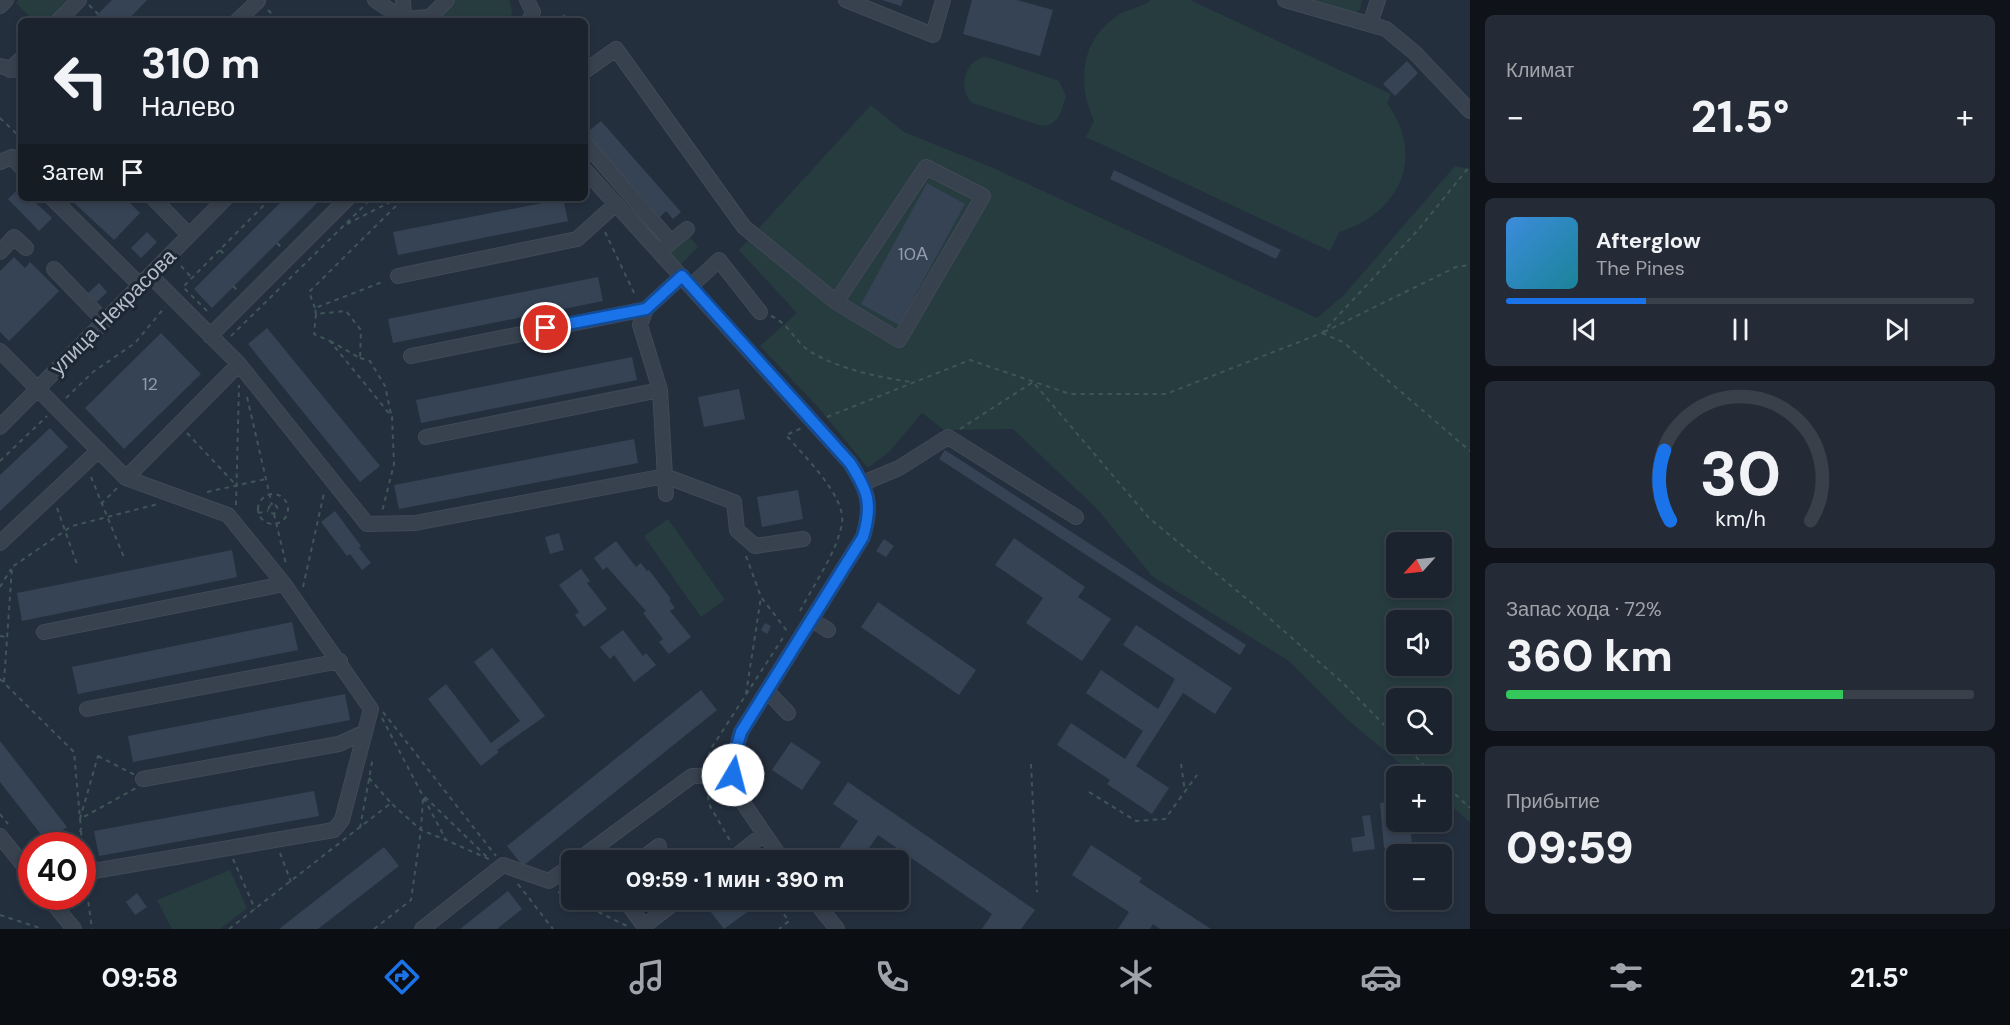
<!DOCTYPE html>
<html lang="ru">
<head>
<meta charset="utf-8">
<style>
  :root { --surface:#1b232e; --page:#242b36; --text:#f1f3f6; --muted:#a0a4aa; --line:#39404a; --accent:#1a73e8 }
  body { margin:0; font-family:"DM Sans",sans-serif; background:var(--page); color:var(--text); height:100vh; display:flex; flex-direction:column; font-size:22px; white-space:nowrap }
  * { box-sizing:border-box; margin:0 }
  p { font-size:20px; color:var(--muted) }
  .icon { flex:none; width:33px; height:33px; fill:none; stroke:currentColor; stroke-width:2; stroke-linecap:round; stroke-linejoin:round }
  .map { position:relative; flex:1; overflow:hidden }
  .sheet { display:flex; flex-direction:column; gap:15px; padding:15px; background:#0f1319; width:540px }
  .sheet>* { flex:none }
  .top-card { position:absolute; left:18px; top:18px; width:570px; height:183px; border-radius:9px; box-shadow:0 3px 9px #0003,0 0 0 2px var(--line); background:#1b232e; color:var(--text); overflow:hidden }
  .needle { width:39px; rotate:243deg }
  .tools { position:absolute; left:1386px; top:532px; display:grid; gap:12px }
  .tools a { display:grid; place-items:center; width:66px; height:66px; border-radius:9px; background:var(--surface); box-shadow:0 3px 9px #0003,0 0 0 2px var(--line); font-size:30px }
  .speed { position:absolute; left:18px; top:832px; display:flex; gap:12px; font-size:30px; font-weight:700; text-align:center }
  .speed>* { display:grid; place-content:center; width:78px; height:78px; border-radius:50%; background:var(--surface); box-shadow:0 3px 9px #0003,0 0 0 2px var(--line); line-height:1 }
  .speed .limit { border:9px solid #d22; background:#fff; color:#111 }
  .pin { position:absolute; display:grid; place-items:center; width:51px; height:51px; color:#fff; margin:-26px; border:3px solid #fff; border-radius:50%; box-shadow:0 2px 6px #0007 }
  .me { position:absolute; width:66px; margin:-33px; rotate:8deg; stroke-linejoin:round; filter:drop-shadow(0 0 4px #0008) }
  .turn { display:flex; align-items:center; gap:21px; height:126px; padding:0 24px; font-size:27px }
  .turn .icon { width:78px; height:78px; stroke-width:2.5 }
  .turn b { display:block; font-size:42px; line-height:51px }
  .then { display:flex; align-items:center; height:57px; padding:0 24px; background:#0003; gap:12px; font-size:22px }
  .big { font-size:45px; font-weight:800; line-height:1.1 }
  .sheet .widget { flex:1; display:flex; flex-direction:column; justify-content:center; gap:9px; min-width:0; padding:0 21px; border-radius:9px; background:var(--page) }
  .sheet .dial { align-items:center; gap:0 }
  .dial svg { height:156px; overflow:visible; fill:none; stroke:var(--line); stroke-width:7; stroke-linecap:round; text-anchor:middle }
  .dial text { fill:var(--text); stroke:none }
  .song { display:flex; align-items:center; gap:18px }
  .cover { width:72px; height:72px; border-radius:9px; background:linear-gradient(135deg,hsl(210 70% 55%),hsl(190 70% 35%)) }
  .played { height:6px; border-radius:3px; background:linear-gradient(90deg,var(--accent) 30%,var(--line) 30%) }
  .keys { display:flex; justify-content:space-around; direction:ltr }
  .heat { display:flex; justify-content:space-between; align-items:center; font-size:33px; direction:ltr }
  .charge { height:9px; border-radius:4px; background:linear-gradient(90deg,#34c759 72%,var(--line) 0) }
  .trip { position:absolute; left:561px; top:850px; width:348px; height:60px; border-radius:9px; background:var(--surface); box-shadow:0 3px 9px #0003,0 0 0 2px var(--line); font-weight:800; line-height:60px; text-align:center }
  .dock { display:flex; height:96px; justify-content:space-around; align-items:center; background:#0b0e12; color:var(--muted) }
  .dock .icon { width:42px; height:42px }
  .dock .selected { color:var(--accent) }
  .dock b { font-size:27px; color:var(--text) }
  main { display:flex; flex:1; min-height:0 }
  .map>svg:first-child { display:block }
  .green { fill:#263c3f; fill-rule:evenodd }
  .building { fill:#364354 }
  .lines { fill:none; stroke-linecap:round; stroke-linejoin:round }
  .minor-casing { stroke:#414a57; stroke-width:16 }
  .path { stroke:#3f5557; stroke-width:2; stroke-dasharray:4.5 4.5; stroke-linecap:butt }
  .minor { stroke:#38414e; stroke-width:14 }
  .route-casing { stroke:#114b97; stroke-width:15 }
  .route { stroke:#1a73e8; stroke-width:10 }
  .labels { text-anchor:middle; stroke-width:6; stroke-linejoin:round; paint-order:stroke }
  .number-label { font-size:18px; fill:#929caa }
  .street-label { font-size:21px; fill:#b4bcc9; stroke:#1d2633 }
</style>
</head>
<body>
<main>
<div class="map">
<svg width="1470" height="929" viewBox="0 0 1470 929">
  <rect width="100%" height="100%" fill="#242f3e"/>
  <path class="green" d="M19 0H73L53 21H34L16 3Z
    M455 0H509C512 7 513 13 510 21H443L442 13Z
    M1151 0H1190L1391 94 1387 103C1426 156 1400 214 1339 232L1330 251 1086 137 1094 121C1077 83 1080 41 1117 16 1127 9 1143 7 1151 0Z
    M1303 0H1362L1360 10 1352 14Z
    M987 57 1059 81 1066 96C1061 111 1060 125 1042 126L972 103C957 88 965 59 987 57Z
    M871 105 904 132 991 167 1317 318 1344 295 1455 166 1470 169V822L1442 798V777H1416L1347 719 1289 661 1152 576 1098 510 1013 429 944 430 922 413 889 452 868 468 818 407 760 346 797 313 739 250ZM1396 543H1442V588H1396ZM1396 621H1442V666H1396ZM1396 699H1442V744H1396Z
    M688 235 698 247 680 265 669 252Z
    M668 519 725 600 701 617 644 536Z
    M230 870 247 908 220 929H172L157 900Z"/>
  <path class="building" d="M112 0H147L127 21H91Z
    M882 0H903L901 6Z
    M972 0H1017L1053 10 1040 56 963 34Z
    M564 14 570 21H555Z
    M1407 61 1418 73 1395 96 1383 84Z
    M601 121 681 212 673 219 666 211 660 217 586 133Z
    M1114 170 1281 250 1276 259 1110 179Z
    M927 183 965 204 899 325 861 304Z
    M21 186V198H31L52 218 39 231 8 199Z
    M69 198H125L140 213 114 240Z
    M285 198H322L212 308 194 289Z
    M563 199 568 221 398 255 393 232Z
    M147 232 157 242 141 258 131 248Z
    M14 257 25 268 30 262 59 291 9 341 0 332V271Z
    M598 277 603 301 393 343 388 319Z
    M99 283 107 292 97 302 88 293Z
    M267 328 380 466 360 482 248 344Z
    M161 333 201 374 124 449 85 408Z
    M632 357 637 380 421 423 416 400Z
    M739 389 745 419 704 427 698 397Z
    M50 428 68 447 0 511V475Z
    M634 439 638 463 399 509 394 485Z
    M945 450 1246 645 1240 655 939 459Z
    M798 490 803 519 762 527 757 497Z
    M335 511 361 546 359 548 371 563 362 570 350 554 347 556 321 522Z
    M559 533 564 550 550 554 545 537Z
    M1014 538 1085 587 1078 597 1111 619 1082 661 1026 623 1043 598 995 565Z
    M884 539 894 546 886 557 876 551Z
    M616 541 636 567 641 563 647 571 649 570 671 599 669 600 675 608 670 611 691 637 669 654 659 642 663 639 643 613 646 611 607 567 603 570 594 558Z
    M232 550 237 577 22 621 17 593Z
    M581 569 590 581 587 583 607 609 584 627 575 615 579 612 559 585Z
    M878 602 976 670 959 695 861 627Z
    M292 622 298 650 78 694 72 667Z
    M765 623 771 626 767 634 761 630Z
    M1136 625 1232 688 1215 714 1183 693 1136 766 1169 788 1152 814 1107 784 1110 780 1057 745 1071 723 1125 759 1143 731 1086 693 1101 670 1158 709 1175 679 1123 645Z
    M623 630 643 656 646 653 656 665 634 682 614 655 610 659 600 647Z
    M492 648 545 716 497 750 499 752 481 766 428 699 446 684 491 743 520 721 474 662Z
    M701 690 717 710 523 866 507 846Z
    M345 694 350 720 133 762 128 736Z
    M0 741 67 827 47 842 0 782Z
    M791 742 821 762 802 790 772 770Z
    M848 782 1035 910 1021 929H982L992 914 878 835 860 861H855L838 850 858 821 833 804Z
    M314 791 319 816 99 856 94 831Z
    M1396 801V822H1410L1412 845 1384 848 1380 803Z
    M1370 815 1375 849 1353 852 1351 838 1365 836 1362 816Z
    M1091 845 1142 878 1139 882 1211 929H1160L1153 924 1150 929H1118L1129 912 1072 875Z
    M384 847 399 866 318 929H279Z
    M508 891 522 909 497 929H460Z
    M137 893 147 907 135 915 126 902Z
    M638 900H662L647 912Z
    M713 900H754L757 905 724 929 706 906Z"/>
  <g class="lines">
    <defs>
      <path id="minor" d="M375 0 406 21
        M403 0 404 19
        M527 0 533 12 529 21
        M846 0 933 35 943 0
        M1285 0 1386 29 1415 53 1470 111
        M0 6 6 0
        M404 19 430 17 447 0
        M58 21 79 0
        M237 21 258 1
        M1370 24 1378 0
        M0 66 21 71
        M10 70 21 59
        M585 71 616 49 744 227 836 302 899 340 983 196 926 167 836 302
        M585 143 671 242 660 252
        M0 162 12 157 21 167
        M585 170 850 463C868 491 873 504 863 537L741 732 732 764 733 788 783 861
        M52 198 140 285
        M153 198 189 235
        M671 242 687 229
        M0 252 14 237 26 248
        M54 269 104 321
        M398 276 577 239 616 204
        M691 286 719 260 760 312
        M646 309 640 325 660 390 666 494
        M210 336 348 198
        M0 351 126 478 228 515 284 584 371 709 342 820 334 830 82 873
        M411 356 646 309 682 276
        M239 364 367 524 415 523 665 476 734 502 737 530 755 546 803 539
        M0 427 226 198
        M426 437 660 390
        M126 478 239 364 150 275
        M863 483 899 468 948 437 1076 517
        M0 543 99 450
        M812 620 828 630
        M44 632 284 584
        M767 691 788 713
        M87 709 340 661
        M143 779 339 744 365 732
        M0 836 32 876
        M577 861 692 776 733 775
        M639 861 659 846
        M730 861 764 834
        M48 897 74 929
        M625 900 644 926 678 900
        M814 900 837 929
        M422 929 503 865 549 881 572 865"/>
    </defs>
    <use href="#minor" class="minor-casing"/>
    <path class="path" d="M89 5 98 14
      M268 10 279 21
      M0 118 21 138
      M320 199 325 204
      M347 224 398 198
      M605 232 636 297
      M277 243 282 248
      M220 250 226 256
      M181 266 192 278
      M233 286 238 291
      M315 308 309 292 404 198
      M207 311 183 287 271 198
      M316 314 315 308 385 281
      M771 316C788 323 794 340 808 350 837 369 878 377 911 382
      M1324 332 1456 267 1470 265
      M1322 333 1343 342 1470 451
      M231 336 372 198
      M330 341 360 358 361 330 346 311 316 314 314 334 330 341 392 417 394 464 382 512
      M360 358 370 361 385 386 391 414
      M247 397 272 505
      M66 398 93 372 135 343 165 307
      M827 417 970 360 1070 394H1166L1322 333 1418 230 1470 166
      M960 429 1033 382 1149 518 1259 609 1344 684 1396 737
      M187 433 237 486
      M0 461 47 416
      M91 477 125 560
      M207 492 266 479
      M258 509a15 15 0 1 1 30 0a15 15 0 1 1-30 0Z
      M101 504 118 487
      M268.5 509a4.5 4.5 0 1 1 9 0a4.5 4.5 0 1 1-9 0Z
      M236 505 239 385
      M57 508 78 567
      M258 513 268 511
      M274 514 286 564
      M746 556 761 597 787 631
      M0 587 11 569
      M303 587 324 493
      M800 611C813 586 838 550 842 523 846 496 803 455 786 435L802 428
      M0 636 7 637
      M0 679 74 752 81 829 74 846
      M4 682 12 567 72 526 158 504
      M746 694 761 597
      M383 712 496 856
      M382 718 446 840 491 860
      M1403 744 1436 777
      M98 756 143 779 138 787 80 819Z
      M705 764 712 747 784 636
      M1031 764 1037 892
      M1181 764 1185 792
      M369 778 391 803
      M1442 782 1470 808
      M706 787 710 806 732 844
      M1089 792 1136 821 1165 819 1197 775
      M425 797 488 858
      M0 814 8 824
      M360 828 373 757
      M81 831 82 846
      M82 849 83 861
      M280 853 291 882
      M666 855 670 861
      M233 859 255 909
      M86 884 92 929
      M518 884 553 929
      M558 892 572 899
      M574 900 627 926
      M773 900 789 921 779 929
      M0 915 43 929
      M229 929 391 803 421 830 446 840
      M374 929 411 900 421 830 423 798"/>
    <use href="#minor" class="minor"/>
  </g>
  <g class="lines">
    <defs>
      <path id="route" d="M546 328 646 309 682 276 850 463C868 491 873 504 863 537L741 732 732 764 733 775"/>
    </defs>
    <use href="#route" class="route-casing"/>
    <use href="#route" class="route"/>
  </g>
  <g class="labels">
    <g class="number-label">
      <text x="913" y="260">10А</text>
      <text x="150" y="390">12</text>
    </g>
    <g class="street-label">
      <text transform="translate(113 312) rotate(-45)" y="7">улица Некрасова</text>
    </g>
  </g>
</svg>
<div class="tools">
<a><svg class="needle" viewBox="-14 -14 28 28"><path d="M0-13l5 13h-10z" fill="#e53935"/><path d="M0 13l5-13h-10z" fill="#a0a4aa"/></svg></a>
<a><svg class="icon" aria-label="sound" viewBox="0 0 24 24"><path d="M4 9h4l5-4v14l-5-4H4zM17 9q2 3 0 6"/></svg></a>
<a><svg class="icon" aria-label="search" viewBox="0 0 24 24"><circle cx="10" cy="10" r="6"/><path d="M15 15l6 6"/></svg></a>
<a>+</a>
<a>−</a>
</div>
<div class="speed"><div class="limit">40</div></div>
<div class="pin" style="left:546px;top:328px;background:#d93025"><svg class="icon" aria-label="arrive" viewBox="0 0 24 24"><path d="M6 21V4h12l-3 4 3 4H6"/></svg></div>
<svg class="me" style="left:733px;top:775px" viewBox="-20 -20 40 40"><circle r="19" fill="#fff"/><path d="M0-13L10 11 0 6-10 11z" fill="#1a73e8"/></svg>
<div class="trip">09:59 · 1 мин · 390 m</div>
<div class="top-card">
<div class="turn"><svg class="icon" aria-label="left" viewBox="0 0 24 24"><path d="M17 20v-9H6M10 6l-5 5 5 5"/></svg><div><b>310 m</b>Налево</div></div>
<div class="then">Затем<svg class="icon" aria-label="arrive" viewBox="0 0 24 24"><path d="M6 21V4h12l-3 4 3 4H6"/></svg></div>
</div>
</div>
<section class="sheet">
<div class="widget"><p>Климат</p>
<div class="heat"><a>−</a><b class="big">21.5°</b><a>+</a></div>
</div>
<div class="widget">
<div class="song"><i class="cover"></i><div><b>Afterglow</b><p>The Pines</p></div></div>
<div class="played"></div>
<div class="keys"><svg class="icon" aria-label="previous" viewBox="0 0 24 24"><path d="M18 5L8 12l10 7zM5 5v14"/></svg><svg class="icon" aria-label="pause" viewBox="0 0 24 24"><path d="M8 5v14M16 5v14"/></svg><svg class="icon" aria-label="next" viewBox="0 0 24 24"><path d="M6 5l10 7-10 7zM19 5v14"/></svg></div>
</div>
<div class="widget dial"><svg viewBox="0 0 100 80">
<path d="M14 69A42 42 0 1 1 86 69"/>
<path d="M14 69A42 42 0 0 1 11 33" stroke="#1a73e8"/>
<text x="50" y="56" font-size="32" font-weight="700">30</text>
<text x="50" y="72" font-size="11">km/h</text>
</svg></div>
<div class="widget"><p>Запас хода · 72%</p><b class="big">360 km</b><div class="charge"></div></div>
<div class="widget"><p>Прибытие</p><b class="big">09:59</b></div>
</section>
</main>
<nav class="dock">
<b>09:58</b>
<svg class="icon selected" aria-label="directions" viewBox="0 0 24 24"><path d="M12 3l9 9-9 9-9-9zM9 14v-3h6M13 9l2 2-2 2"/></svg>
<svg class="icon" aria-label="music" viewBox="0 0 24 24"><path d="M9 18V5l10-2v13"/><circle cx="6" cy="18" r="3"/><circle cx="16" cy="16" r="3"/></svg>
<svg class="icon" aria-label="phone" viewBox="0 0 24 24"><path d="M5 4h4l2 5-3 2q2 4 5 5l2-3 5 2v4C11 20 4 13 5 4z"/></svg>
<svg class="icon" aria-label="climate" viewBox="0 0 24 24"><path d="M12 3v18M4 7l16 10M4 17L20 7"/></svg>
<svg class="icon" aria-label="car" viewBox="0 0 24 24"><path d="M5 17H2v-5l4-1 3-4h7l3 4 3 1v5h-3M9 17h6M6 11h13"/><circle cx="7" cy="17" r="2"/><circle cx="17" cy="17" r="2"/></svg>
<svg class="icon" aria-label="filters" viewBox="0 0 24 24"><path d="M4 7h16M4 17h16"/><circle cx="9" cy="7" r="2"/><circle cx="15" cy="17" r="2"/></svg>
<b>21.5°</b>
</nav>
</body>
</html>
